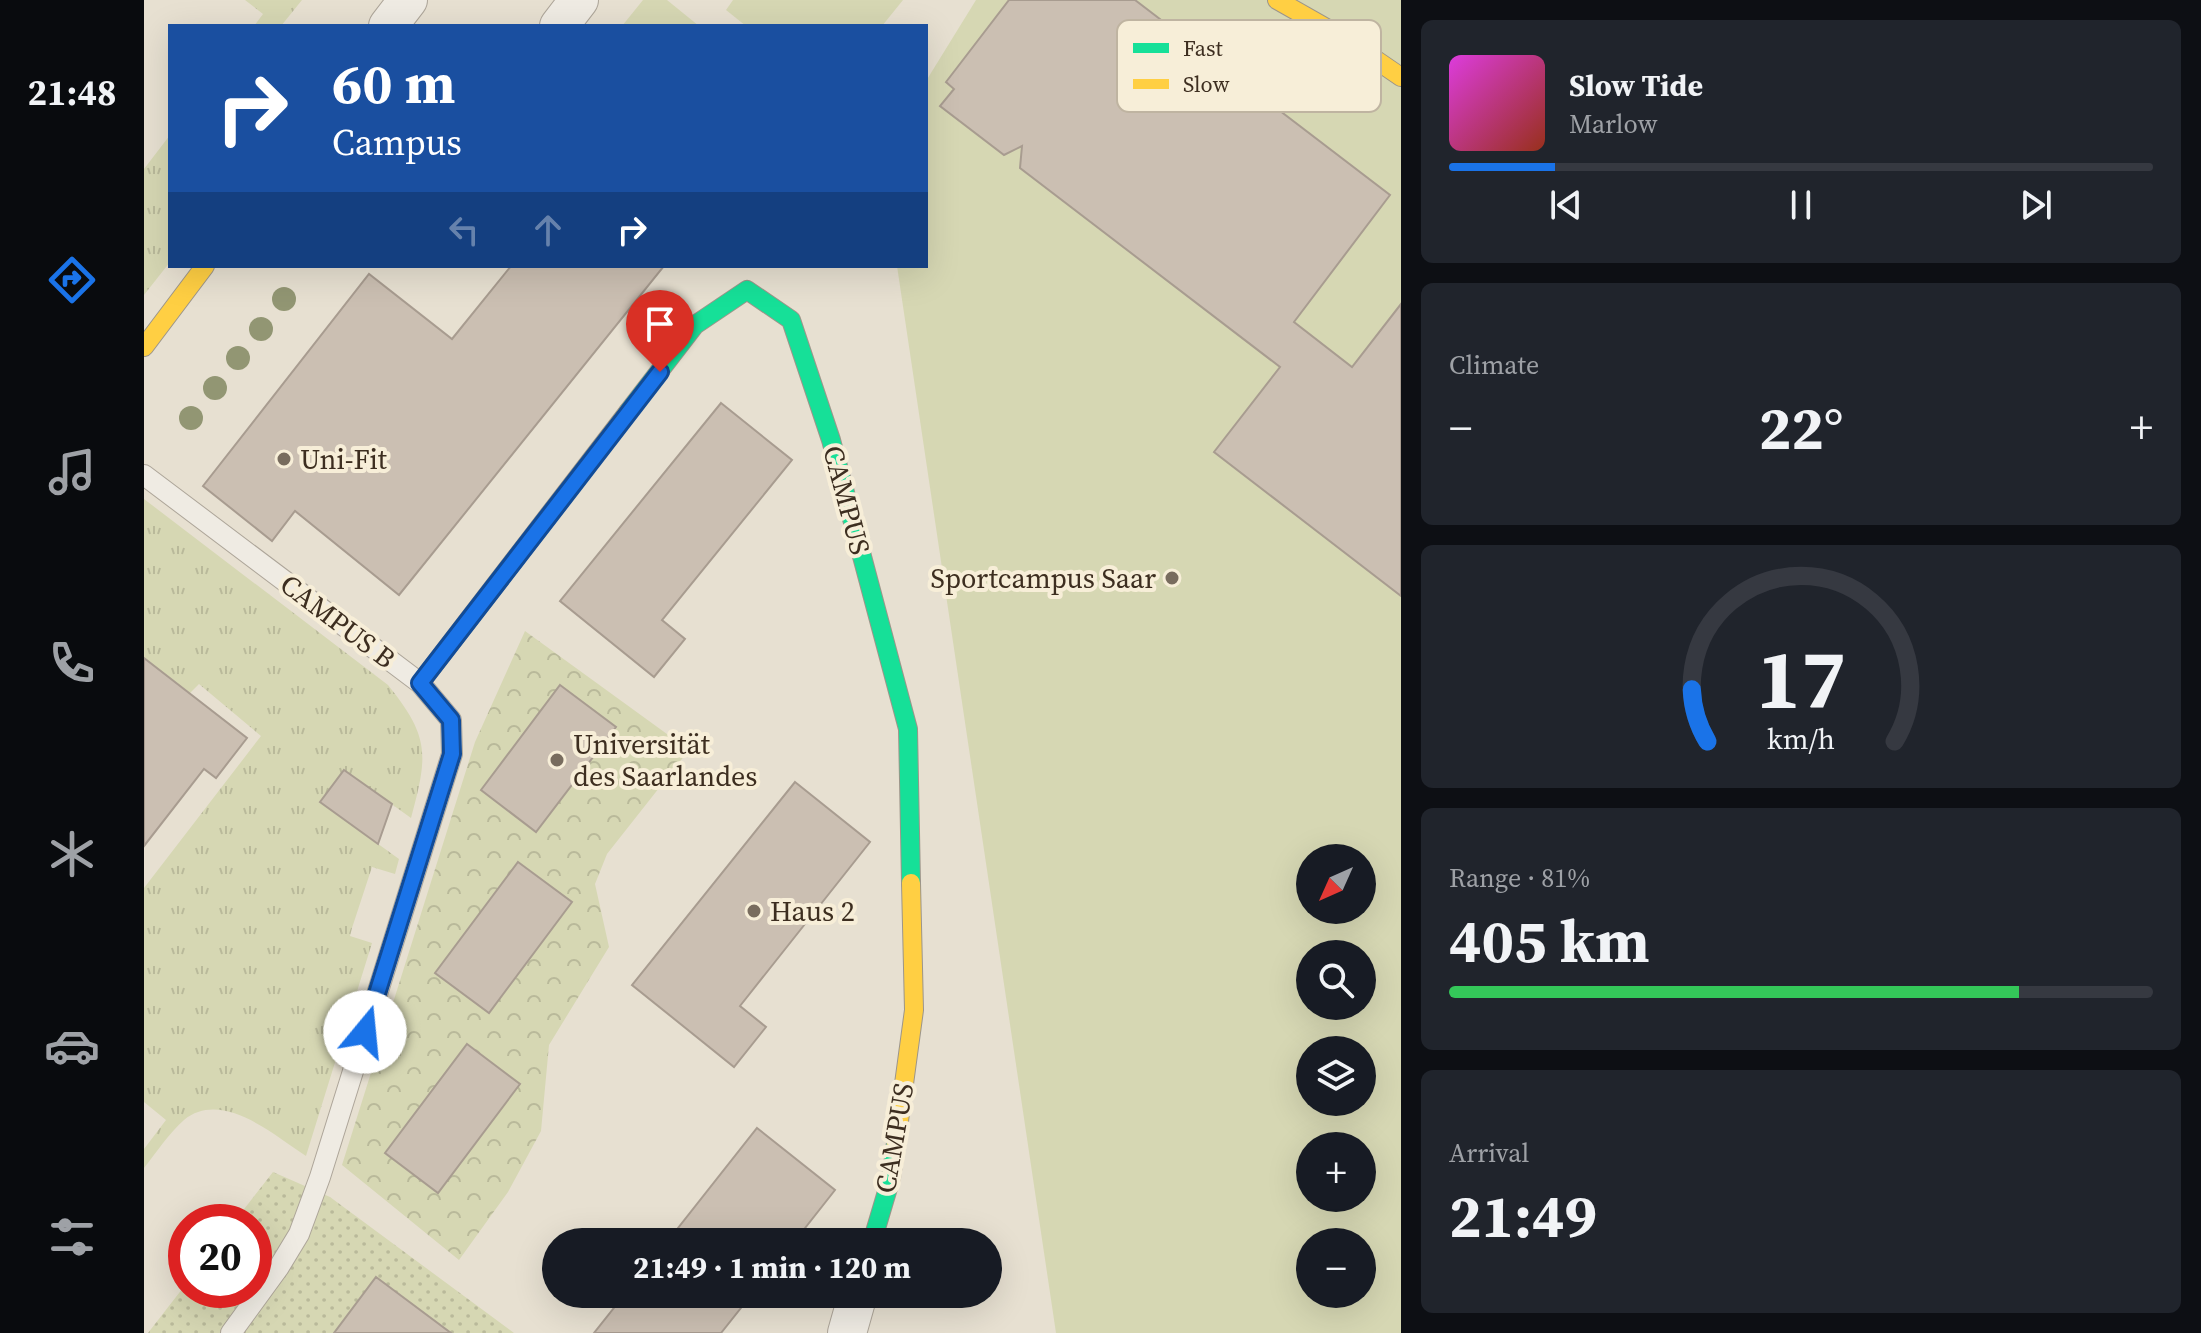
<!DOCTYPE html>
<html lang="en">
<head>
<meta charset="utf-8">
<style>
  :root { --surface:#171b24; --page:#20242c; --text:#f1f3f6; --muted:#9ea1a6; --line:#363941; --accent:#1a73e8 }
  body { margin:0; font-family:"Source Serif 4",serif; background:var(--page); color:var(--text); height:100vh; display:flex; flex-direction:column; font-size:30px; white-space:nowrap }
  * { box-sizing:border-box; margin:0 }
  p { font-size:26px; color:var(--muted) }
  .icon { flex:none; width:44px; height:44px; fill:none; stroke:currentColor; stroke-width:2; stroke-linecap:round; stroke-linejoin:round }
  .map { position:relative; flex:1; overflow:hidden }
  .side { display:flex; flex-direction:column; gap:20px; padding:20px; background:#0d0f14; width:800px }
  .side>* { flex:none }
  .top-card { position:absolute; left:24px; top:24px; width:760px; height:244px; border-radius:0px; box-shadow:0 8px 32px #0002; background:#1a4fa0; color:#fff; overflow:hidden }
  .needle { width:52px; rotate:225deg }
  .controls { position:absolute; left:1152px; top:844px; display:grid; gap:16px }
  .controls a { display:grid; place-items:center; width:80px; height:80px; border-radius:50%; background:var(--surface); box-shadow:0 8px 32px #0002; font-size:40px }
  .speed { position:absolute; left:24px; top:1204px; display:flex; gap:16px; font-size:40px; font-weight:700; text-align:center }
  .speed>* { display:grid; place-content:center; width:104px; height:104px; border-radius:50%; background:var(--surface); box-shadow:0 8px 32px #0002; line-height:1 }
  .speed .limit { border:12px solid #d22; background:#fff; color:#111 }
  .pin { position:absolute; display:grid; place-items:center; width:68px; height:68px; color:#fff; margin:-82px -34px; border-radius:50% 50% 50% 0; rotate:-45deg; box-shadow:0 0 8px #0007 }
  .pin .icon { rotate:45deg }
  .me { position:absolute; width:88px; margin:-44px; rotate:17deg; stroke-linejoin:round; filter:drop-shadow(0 0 6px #0008) }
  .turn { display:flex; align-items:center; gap:28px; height:168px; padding:0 32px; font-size:36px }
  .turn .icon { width:104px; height:104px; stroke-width:2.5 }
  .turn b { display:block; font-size:56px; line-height:68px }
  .lanes { display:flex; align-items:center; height:76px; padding:0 32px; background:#0003; justify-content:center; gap:40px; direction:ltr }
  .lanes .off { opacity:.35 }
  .big { font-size:60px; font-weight:700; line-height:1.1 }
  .side .card { flex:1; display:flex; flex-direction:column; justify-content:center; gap:12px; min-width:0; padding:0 28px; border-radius:12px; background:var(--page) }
  .side .dial { align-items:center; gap:0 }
  .dial svg { height:208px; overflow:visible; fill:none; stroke:var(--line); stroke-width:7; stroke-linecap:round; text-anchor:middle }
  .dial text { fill:var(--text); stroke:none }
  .song { display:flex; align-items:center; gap:24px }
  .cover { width:96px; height:96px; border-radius:12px; background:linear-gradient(135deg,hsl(300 70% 55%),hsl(10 70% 35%)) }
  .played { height:8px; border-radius:4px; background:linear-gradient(90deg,var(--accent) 15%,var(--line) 15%) }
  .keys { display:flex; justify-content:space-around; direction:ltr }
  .heat { display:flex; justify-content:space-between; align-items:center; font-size:44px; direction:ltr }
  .charge { height:12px; border-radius:6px; background:linear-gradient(90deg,#34c759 81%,var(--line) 0) }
  .trip { position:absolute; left:398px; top:1228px; width:460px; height:80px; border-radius:40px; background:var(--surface); box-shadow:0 8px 32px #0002; font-weight:700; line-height:80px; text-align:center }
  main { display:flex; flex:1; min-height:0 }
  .tabs { display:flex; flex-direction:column; width:144px; justify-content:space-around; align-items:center; background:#090b0e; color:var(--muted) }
  .tabs .icon { width:56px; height:56px }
  .tabs .active { color:var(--accent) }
  .tabs b { font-size:36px; color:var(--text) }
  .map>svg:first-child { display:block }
  .grass { fill:url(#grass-tufts) }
  .forest { fill:url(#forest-crowns) }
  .park { fill:url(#park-dots) }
  .garden { fill:#d6d7b3; fill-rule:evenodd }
  .building { fill:#cbbfb2; stroke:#a89c90; stroke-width:2 }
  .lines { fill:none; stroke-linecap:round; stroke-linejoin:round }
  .lane-casing { stroke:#ada599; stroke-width:22 }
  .street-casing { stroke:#ada599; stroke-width:40 }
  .fast-casing { stroke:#9c958a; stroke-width:20 }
  .slow-casing { stroke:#9c958a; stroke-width:20 }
  .lane { stroke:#efebe3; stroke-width:20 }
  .street { stroke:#efebe3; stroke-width:38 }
  .fast { stroke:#16e098; stroke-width:18 }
  .slow { stroke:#ffcf43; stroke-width:18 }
  .tree { fill:#929673 }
  .route-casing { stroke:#114b97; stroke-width:20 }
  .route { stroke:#1a73e8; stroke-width:14 }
  .poi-dot { fill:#786c5e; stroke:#f7eed8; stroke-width:3 }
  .labels { text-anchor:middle; stroke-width:8; stroke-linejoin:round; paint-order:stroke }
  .poi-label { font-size:28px; fill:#3d2e20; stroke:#f7eed8; text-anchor:start }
  .street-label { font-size:28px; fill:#3d2e20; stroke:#f7eed8 }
  .key { fill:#f7eed8; stroke:#bfb4a1; stroke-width:2 }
  .key-label { font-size:22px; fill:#3d2e20 }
</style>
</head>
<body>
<main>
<nav class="tabs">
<b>21:48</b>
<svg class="icon active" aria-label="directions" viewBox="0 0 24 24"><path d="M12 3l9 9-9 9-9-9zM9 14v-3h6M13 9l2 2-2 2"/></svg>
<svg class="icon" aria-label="music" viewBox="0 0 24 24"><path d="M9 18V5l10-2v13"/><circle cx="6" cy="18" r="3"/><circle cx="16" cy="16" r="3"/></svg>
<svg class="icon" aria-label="phone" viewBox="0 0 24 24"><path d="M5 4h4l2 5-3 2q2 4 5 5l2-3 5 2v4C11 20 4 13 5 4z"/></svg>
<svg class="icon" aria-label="climate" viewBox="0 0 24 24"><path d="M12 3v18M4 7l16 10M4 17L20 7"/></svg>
<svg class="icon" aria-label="car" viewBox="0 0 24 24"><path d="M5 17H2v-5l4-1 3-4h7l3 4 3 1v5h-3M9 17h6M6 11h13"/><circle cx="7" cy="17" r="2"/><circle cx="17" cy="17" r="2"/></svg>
<svg class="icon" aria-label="filters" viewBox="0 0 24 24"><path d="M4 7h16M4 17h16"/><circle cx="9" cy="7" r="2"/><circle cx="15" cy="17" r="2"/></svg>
</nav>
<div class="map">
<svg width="1257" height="1333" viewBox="0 0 1257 1333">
  <defs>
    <pattern id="grass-tufts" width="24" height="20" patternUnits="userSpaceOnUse" patternTransform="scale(2)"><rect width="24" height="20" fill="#d6d7b3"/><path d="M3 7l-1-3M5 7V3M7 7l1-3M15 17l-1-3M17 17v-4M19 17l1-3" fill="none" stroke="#b9b99a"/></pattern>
    <pattern id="forest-crowns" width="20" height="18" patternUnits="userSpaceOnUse" patternTransform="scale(2)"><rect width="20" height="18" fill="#d6d7b3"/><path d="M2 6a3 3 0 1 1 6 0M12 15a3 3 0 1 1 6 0" fill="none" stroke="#b9b99a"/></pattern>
    <pattern id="park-dots" width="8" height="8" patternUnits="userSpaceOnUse" patternTransform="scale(2)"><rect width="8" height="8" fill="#d6d7b3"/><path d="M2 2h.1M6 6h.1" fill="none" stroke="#b9b99a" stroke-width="1.8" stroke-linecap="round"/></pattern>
  </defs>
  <rect width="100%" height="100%" fill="#e7e0d1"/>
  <path class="grass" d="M101 0H158L137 26H110L119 14Z
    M26 135V262L0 295V169Z
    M0 499 244 685C286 737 284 755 267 818L200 770 176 802 255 859 251 874 228 867 208 928 206 936 228 943 162 1156C130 1135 78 1089 40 1120 25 1133 12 1153 0 1168V1149L22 1120 0 1102V888L117 736 55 684 46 693 0 658Z"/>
  <path class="forest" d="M381 631 545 750 463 854 451 884 465 947 405 1045 397 1131 364 1192 315 1260 198 1165 331 742Z"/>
  <path class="park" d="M129 1172 186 1197 370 1333H4L42 1284V1290H110V1222H90Z"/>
  <path class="garden" d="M499 0H523L555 26H478Z
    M589 0H759L738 26H602L582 10Z
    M832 0H1257V1333H912L753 266H782V81ZM1166 858H1218V910H1166ZM1166 954H1218V1006H1166ZM1166 1050H1218V1102H1166ZM1166 1146H1218V1198H1166ZM1166 1242H1218V1294H1166Z"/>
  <path class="building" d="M865 0H991L1246 195 1150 322 1208 367 1257 304V596L1070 452 1136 367 876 168 878 146 860 155 796 106 810 89 802 82Z
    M367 266H520L255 595 151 511 128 541 59 486 225 274 308 339Z
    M577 403 648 460 518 620 541 639 510 677 416 601Z
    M0 658 103 738 72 778 60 769 0 846Z
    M416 685 472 727 392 832 337 790Z
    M200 770 248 804 234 844 176 802Z
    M651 782 726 842 596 1006 622 1027 590 1067 488 985Z
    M374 862 428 902 345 1013 291 973Z
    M323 1044 376 1084 294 1193 241 1153Z
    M613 1128 691 1190 650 1242H523Z
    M232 1277 307 1333H190Z
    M481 1294H608L577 1333H450Z"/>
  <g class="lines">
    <defs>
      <path id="lane" d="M0 475 276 683 307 720 308 754 176 1177 155 1234 135 1267 87 1333"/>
      <path id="street" d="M244 26 264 0
        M415 26 435 0
        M703 1333 714 1294"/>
      <path id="fast" d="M484 412 551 325 603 290 647 320 687 440 764 729 767 883
        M728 1242 747 1178 752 1143"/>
      <path id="slow" d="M1133 0 1200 38 1257 77
        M0 347 61 266
        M276 683 484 412
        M752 1143 770 1010 767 883"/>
    </defs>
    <use href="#lane" class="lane-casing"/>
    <use href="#street" class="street-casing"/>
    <use href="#fast" class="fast-casing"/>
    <use href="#slow" class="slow-casing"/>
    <use href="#lane" class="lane"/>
    <use href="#street" class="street"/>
    <use href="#fast" class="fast"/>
    <use href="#slow" class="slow"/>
  </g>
  <g class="tree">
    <circle cx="140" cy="299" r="12"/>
    <circle cx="117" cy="329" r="12"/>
    <circle cx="94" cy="358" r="12"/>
    <circle cx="71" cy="388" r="12"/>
    <circle cx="47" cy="418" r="12"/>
  </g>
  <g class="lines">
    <defs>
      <path id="route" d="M221 1032 308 754 307 720 276 683 516 372"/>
    </defs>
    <use href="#route" class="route-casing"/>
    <use href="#route" class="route"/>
  </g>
  <g class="poi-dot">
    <circle cx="140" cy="459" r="8"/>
    <circle cx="1028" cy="578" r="8"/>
    <circle cx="413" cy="760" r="8"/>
    <circle cx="610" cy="911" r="8"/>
  </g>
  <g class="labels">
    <g class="poi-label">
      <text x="156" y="469">Uni-Fit</text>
      <text x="1012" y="588" text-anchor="end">Sportcampus Saar</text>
      <text x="429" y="754">Universität<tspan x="429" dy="32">des Saarlandes</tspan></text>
      <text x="626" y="921">Haus 2</text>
    </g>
    <g class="street-label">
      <text transform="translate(703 500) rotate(75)" y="10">CAMPUS</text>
      <text transform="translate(194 621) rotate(37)" y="10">CAMPUS B</text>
      <text transform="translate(750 1138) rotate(-80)" y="10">CAMPUS</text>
    </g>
  </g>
  <rect x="973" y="20" width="264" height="92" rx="12" class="key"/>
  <rect x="989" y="43" width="36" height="10" fill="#16e098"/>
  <rect x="989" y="79" width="36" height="10" fill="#ffcf43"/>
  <g class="key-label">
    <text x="1039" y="56">Fast</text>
    <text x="1039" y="92">Slow</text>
  </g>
</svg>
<div class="controls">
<a><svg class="needle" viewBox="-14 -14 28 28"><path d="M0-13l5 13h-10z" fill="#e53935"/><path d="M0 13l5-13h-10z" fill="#9ea1a6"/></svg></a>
<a><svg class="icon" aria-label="search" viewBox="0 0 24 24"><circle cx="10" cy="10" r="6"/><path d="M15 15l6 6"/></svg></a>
<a><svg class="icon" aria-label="layers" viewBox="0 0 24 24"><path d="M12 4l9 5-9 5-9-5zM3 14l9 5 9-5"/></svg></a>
<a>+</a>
<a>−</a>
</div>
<div class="speed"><div class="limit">20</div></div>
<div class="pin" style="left:516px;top:372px;background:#d93025"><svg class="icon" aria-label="arrive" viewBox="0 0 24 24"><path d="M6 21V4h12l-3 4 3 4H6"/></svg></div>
<svg class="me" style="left:221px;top:1032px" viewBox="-20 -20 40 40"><circle r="19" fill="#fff"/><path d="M0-13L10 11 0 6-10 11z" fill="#1a73e8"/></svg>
<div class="trip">21:49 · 1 min · 120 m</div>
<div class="top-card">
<div class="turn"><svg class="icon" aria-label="right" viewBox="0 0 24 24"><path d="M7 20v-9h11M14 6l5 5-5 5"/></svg><div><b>60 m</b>Campus</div></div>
<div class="lanes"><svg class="icon off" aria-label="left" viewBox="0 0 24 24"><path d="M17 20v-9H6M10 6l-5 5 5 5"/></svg><svg class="icon off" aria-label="ahead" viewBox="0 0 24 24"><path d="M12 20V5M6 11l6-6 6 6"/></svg><svg class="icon" aria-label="right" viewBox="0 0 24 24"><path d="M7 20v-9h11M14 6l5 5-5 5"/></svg></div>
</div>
</div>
<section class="side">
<div class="card">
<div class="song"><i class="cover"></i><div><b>Slow Tide</b><p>Marlow</p></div></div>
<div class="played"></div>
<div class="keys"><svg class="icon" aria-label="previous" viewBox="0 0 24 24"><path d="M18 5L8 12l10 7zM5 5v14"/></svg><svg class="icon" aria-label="pause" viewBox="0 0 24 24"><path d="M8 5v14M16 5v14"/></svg><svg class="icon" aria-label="next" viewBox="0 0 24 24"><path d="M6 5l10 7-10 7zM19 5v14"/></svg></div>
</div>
<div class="card"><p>Climate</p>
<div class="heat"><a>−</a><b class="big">22°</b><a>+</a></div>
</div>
<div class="card dial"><svg viewBox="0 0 100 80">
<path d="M14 69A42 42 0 1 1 86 69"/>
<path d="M14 69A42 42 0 0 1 8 49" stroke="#1a73e8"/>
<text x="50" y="56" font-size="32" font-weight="700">17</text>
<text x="50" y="72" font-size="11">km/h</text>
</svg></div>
<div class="card"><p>Range · 81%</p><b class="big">405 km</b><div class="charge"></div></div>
<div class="card"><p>Arrival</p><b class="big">21:49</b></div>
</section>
</main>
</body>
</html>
